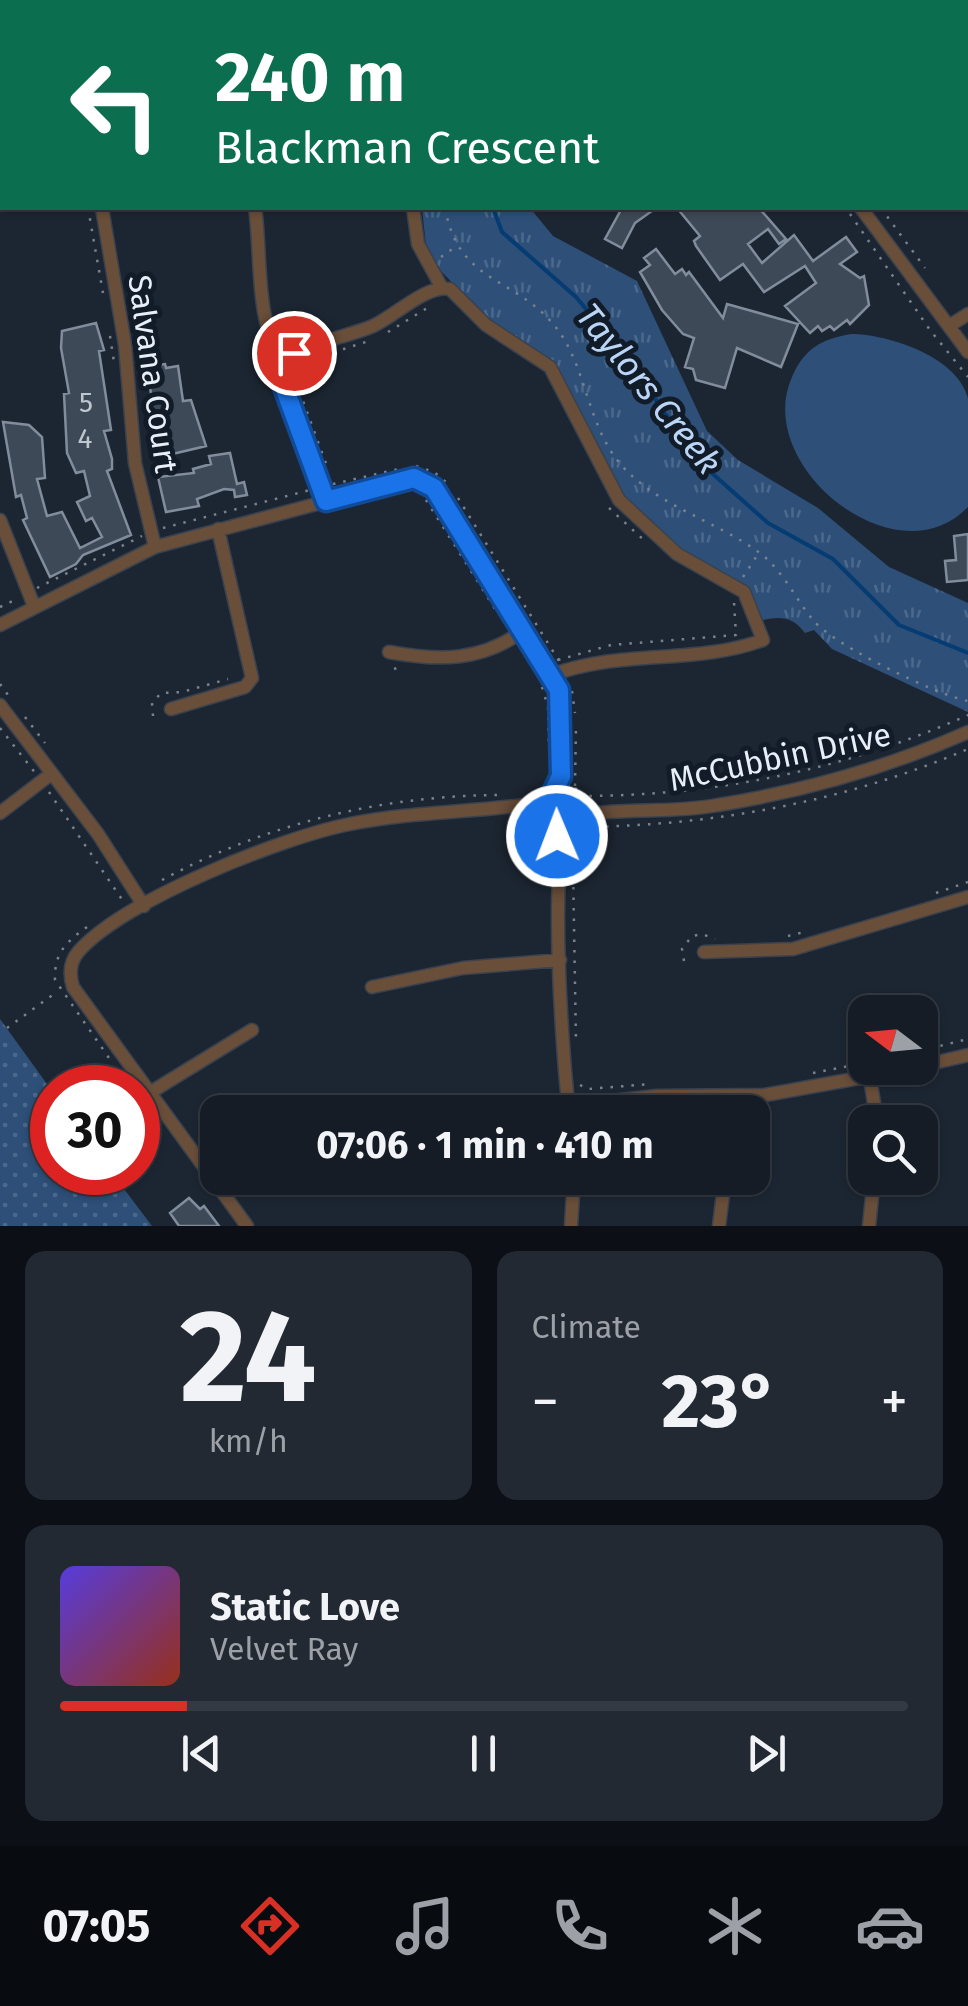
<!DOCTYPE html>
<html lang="en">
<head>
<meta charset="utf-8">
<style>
  :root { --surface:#151c26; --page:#222932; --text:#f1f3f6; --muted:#9da1a7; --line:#343a43; --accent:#d93025 }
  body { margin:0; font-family:"Fira Sans",sans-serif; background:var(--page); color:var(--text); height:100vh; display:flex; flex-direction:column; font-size:38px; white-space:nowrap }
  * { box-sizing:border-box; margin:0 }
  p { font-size:32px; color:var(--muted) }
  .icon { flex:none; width:55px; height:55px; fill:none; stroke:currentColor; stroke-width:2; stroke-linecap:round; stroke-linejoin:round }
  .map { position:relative; height:1226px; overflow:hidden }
  .panel { display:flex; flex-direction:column; gap:25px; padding:25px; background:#0c0f15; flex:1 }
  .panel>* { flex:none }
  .guide { position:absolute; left:0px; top:0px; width:970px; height:210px; box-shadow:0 2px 8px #0004,0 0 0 2px var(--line); background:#0b6e4f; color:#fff; overflow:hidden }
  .needle { width:65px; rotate:286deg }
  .controls { position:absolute; left:848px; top:995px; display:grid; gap:20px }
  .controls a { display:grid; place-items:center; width:90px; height:90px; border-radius:20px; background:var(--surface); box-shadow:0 2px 8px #0004,0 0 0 2px var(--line); font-size:50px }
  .speed { position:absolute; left:30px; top:1065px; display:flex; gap:20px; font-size:50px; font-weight:700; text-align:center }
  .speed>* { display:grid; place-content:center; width:130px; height:130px; border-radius:50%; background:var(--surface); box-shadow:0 2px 8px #0004,0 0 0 2px var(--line); line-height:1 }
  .speed .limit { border:15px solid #d22; background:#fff; color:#111 }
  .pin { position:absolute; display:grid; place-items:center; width:85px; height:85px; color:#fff; margin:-42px; border:5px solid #fff; border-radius:50%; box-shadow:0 2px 10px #0007 }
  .me { position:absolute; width:110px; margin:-55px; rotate:359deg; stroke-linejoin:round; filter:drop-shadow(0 0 8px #0008) }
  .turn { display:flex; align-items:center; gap:35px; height:210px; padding:0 50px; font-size:45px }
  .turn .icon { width:130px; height:130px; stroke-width:2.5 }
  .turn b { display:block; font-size:70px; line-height:85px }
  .big { font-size:75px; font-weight:700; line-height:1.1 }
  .panel .card { flex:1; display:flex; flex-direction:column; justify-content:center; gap:15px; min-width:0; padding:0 35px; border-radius:20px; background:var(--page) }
  .panel .dial { align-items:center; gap:0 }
  .dial b { font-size:130px; line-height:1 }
  .song { display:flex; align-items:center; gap:30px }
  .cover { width:120px; height:120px; border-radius:15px; background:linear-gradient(135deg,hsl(250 70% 55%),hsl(10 70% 35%)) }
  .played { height:10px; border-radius:5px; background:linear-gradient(90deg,var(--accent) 15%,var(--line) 15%) }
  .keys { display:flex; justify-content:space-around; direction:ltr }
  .heat { display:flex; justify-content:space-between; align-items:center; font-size:55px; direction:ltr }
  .panel .tiles { flex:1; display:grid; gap:25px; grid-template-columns:1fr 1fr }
  .card:last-child { grid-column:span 2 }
  .trip { position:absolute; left:200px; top:1095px; width:570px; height:100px; border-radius:20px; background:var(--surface); box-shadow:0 2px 8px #0004,0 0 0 2px var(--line); font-weight:700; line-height:100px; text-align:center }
  .menu { display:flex; height:160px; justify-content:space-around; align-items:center; background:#080b0f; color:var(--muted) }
  .menu .icon { width:70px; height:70px }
  .menu .current { color:var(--accent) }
  .menu b { font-size:45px; color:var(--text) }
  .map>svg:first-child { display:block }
  .grass { fill:url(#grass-dots) }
  .park { fill:url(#park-tufts) }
  .pitch { fill:#2d4f78 }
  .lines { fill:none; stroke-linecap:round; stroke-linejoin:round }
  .stream { stroke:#053c73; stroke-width:4 }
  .building { fill:#3e4957; stroke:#818d9d; stroke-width:2.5 }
  .minor-casing { stroke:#39424e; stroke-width:15 }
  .path { stroke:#7a828d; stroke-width:2.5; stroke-dasharray:2.5 8; stroke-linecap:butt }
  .minor { stroke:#694e39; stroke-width:12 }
  .route-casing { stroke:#114b97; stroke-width:25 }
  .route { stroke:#1a73e8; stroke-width:18 }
  .labels { text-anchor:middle; stroke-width:10; stroke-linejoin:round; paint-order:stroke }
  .number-label { font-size:28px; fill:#bec6d0 }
  .street-label { font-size:32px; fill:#e8eff8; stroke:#121c28 }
  .water-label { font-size:35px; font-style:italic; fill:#bad5f6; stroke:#121c28 }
</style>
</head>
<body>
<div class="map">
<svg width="968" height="1226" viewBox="0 0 968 1226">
  <defs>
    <pattern id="grass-dots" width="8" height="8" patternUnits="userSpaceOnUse" patternTransform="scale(2.5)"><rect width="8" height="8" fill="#2d4f78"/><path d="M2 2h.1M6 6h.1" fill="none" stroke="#4b698c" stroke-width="1.8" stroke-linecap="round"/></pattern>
    <pattern id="park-tufts" width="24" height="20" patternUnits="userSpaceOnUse" patternTransform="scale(2.5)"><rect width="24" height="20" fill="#2d4f78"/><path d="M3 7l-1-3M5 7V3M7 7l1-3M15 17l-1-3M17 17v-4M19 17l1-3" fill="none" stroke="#4b698c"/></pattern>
  </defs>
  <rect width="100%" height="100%" fill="#1c2632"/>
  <path class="grass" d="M0 1019 52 1091V1172L112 1173 152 1226H0Z"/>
  <path class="park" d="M0 0H288L2 2 0 172Z
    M422 208H530L553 236 637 281 707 431 738 460 818 508 889 567 968 603V712L832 649 814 630 805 633C793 617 781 616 763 620L745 586 679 549 627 502 555 362 483 315 441 271 426 246Z"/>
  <path class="pitch" d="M851 334C887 334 957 356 968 398 968 425 968 477 968 507 896 582 752 465 792 377 804 349 821 339 851 334Z"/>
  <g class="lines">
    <path class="stream" d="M419 0 421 2
      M493 208 502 232 576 297 630 362 696 459 768 523 833 559 899 625 968 653"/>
  </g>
  <path class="building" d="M622 208H656L635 223 622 248 605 239Z
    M677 208H759L786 239 779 244 768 229 748 244 762 263 794 235 813 261 846 237 857 252 840 264 860 278 864 276 869 305 850 324 847 320 834 330 830 326 822 331 818 326 810 333 785 306 816 283 805 266 764 292 743 264 720 280 696 246 694 241 700 236Z
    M656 249 675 274 682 269 686 275 689 272 723 318 727 304 798 324 781 367 737 348 725 388 696 380 693 369 685 367 694 338 683 334 662 310 640 272 650 265 644 258Z
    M96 323 104 350 99 351 111 430 104 431 112 459V469L107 471 131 535 83 555 76 564 50 577 23 520 27 518 21 495 16 497 3 422 29 425 42 437 45 478 37 479 47 516 62 512 80 548 102 537 92 518 86 521 77 502 90 496 84 471 76 473 67 453 64 394 69 393 61 348 62 331Z
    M165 364 166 368 178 366 183 401 191 400 206 446 160 457 147 366Z
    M230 453 237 484 244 482 247 495 235 497 234 490 224 489 197 499 199 506 166 512 158 477 194 473 193 469 211 464 209 456Z
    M968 534V580L947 582 945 561 956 560 954 536Z
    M189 1198 200 1209 204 1206 219 1226H179L170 1213Z"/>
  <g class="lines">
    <defs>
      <path id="minor" d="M709 0 711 2
        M907 2 911 0
        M968 88V89
        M102 208 125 345 135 463 155 547
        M255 208C262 254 254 324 284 362
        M413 208 418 244 442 288
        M861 208 968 352
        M949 326 968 314
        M326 501 280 376C281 368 283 360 290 355 305 345 352 335 373 326 395 316 427 284 450 289L486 325 550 367 619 500 677 554 744 592 763 640C696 665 620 649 552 675
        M0 520 34 606
        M0 625 155 547 414 478 441 495 559 690 563 720 561 777 551 799
        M389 652C438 661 482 662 524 630
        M0 705 98 834 144 906
        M171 709 245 687 252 678 218 529
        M546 810a14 14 0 1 1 28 0a14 14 0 1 1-28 0Z
        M0 813 51 774
        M573 816C621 807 670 814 718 805 804 791 889 767 968 732
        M704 952 793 949 968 897
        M372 987 463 968 560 960
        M920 1066 968 1055
        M870 1078 877 1122
        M151 1092 252 1030
        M568 1106 656 1096 765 1095 915 1068
        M569 1110C563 1064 547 849 570 820
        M247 1226 73 987C69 974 70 961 79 951 124 900 283 837 350 824 415 811 482 812 548 802
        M571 1226 574 1178
        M719 1226 725 1178
        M869 1226 874 1178"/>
    </defs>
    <use href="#minor" class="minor-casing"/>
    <path class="path" d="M345 0 349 2
      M691 0 693 2
      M728 0 730 2
      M239 2 243 0
      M881 2 885 0
      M927 2 930 0
      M0 154 2 152
      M88 208 103 293
      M445 208C459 284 512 275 554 325 586 363 586 421 618 461 652 504 714 520 757 551 782 568 795 599 814 621 835 646 937 695 968 701
      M881 208 925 268
      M850 214 930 330 968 377
      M441 257 455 247
      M388 332 432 305
      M110 336 114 362
      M303 362 372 340
      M296 382 328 469
      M416 466 434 472 447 483
      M333 484 403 468
      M458 498 559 661
      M426 500 497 612
      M609 508 647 543
      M163 528 310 490
      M743 577 758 554
      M37 588 142 536
      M0 607 17 599
      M558 660 611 645 736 635 734 602
      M394 669 402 666
      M0 684 8 695
      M542 687 548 707 549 748
      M572 691 575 713
      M153 716 152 703 161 693 182 692 228 679
      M25 717 45 743
      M0 728 36 774
      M575 786 576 726
      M575 788 587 796
      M49 792 123 901
      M586 804 587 796C718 795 848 769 968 715
      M585 827C717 825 847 801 968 749
      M573 866 576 1042
      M162 880C268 823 383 795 504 795
      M936 893 968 882
      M87 927C66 942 54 953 55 980L109 1058
      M788 936 804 932
      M684 961 682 949 692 936 702 934 715 939
      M7 1028 58 991
      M920 1051 968 1039
      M813 1073 865 1063
      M580 1085 588 1089 650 1084"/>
    <use href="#minor" class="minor"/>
  </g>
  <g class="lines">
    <defs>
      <path id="route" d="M294 353 284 362 280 376 326 501 414 478 434 488 559 690 561 776 545 809 557 836"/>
    </defs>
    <use href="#route" class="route-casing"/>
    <use href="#route" class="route"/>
  </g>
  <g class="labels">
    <g class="number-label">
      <text x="86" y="412">5</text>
      <text x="85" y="448">4</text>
    </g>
    <g class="street-label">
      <text transform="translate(153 374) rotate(82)" y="11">Salvana Court</text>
      <text transform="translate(780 757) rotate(-12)" y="11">McCubbin Drive</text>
    </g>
    <g class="water-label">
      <text transform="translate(649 389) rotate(51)" y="12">Taylors Creek</text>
    </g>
  </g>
</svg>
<div class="controls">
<a><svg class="needle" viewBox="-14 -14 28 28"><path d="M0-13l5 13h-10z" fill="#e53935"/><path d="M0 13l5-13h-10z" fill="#9da1a7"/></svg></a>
<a><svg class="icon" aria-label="search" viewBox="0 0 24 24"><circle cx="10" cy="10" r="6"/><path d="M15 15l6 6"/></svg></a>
</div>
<div class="speed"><div class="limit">30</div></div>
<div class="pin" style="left:294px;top:353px;background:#d93025"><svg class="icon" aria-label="arrive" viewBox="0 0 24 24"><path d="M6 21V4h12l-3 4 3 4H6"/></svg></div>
<svg class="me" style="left:557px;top:836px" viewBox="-20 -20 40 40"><circle r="17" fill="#1a73e8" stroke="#fff" stroke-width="3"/><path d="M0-11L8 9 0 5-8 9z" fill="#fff"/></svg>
<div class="trip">07:06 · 1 min · 410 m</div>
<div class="guide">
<div class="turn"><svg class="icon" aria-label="left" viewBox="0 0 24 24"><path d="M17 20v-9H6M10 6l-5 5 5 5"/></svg><div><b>240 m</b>Blackman Crescent</div></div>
</div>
</div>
<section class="panel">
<div class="tiles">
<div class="card dial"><b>24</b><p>km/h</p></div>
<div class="card"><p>Climate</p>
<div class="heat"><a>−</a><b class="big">23°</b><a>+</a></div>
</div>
<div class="card">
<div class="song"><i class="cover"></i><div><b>Static Love</b><p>Velvet Ray</p></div></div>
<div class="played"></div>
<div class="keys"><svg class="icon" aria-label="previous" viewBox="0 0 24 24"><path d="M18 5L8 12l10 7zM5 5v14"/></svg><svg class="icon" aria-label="pause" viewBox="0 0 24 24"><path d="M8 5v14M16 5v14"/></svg><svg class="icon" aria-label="next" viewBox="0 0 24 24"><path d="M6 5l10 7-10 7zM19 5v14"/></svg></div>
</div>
</div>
</section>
<nav class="menu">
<b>07:05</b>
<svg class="icon current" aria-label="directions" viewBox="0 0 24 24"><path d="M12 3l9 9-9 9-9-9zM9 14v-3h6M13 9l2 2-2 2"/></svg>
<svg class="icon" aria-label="music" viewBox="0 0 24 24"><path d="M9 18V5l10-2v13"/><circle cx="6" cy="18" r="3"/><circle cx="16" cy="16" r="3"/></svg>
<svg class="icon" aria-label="phone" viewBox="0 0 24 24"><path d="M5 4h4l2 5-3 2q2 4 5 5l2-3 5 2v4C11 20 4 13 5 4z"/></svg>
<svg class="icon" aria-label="climate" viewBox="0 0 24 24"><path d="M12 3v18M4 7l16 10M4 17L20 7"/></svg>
<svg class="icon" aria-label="car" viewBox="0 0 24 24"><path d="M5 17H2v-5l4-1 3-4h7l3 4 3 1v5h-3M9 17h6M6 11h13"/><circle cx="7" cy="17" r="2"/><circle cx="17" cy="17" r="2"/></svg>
</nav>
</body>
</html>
